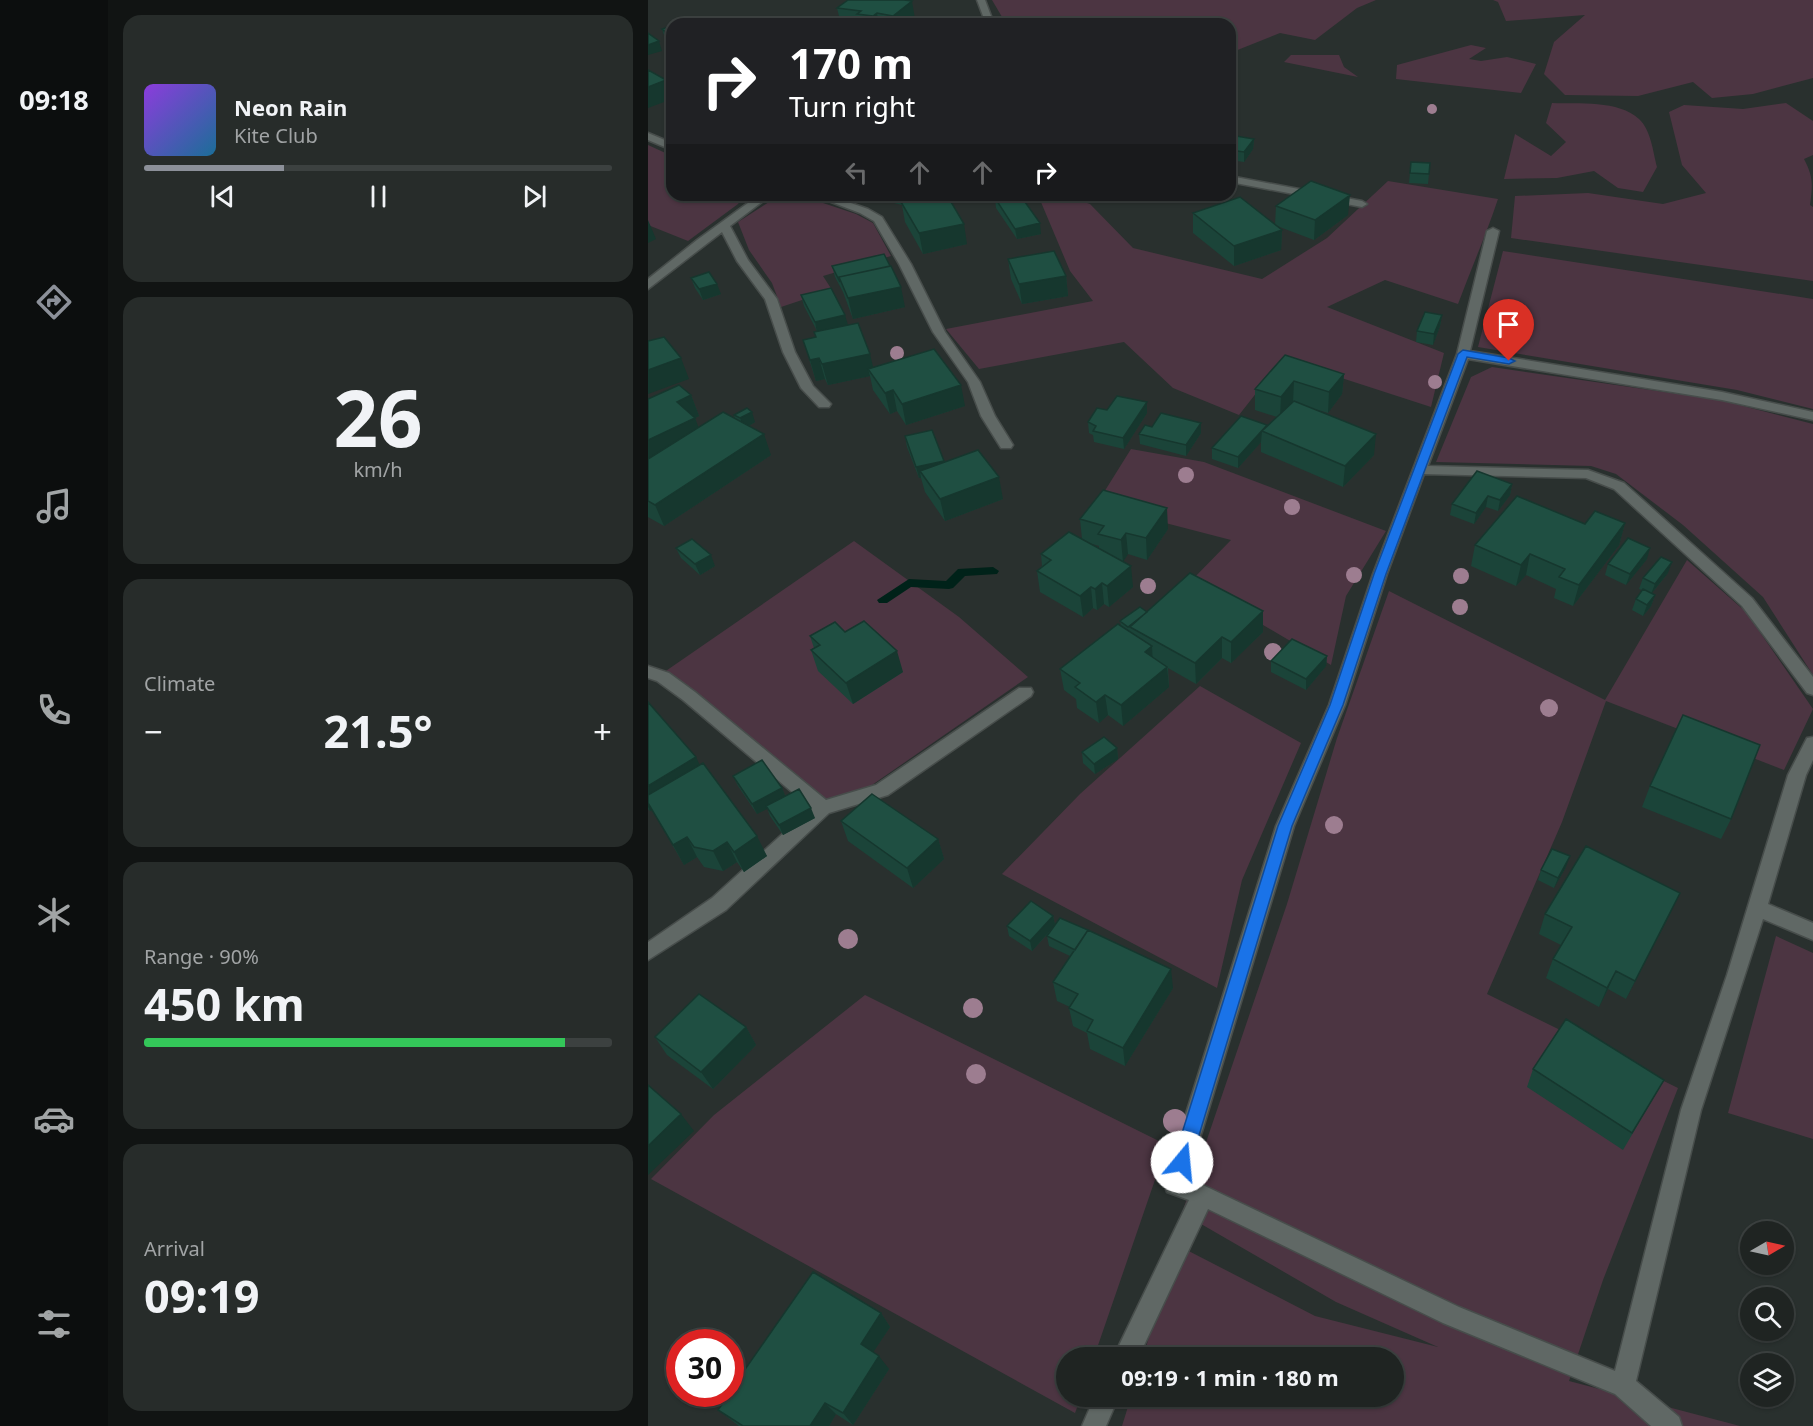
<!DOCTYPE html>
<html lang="en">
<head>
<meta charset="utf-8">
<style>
  :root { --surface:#1f2422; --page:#272c2a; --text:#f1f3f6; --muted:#a1a4a5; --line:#3c4140; --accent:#8c9099 }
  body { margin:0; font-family:"Noto Sans",sans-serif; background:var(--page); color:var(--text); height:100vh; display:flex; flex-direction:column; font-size:22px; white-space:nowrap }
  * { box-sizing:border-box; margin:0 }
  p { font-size:20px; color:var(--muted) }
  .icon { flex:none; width:33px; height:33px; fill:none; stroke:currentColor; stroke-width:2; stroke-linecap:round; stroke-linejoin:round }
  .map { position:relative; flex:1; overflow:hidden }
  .details { display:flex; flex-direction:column; gap:15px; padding:15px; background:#111413; width:540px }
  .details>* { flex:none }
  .top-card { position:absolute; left:18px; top:18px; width:570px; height:183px; border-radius:18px; box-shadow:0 2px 4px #0004,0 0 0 2px var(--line); background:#202124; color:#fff; overflow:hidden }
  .needle { width:39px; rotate:81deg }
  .controls { position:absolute; left:1092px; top:1221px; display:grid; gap:12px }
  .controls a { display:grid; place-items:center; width:54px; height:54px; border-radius:50%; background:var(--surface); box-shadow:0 2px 4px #0004,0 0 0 2px var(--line); font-size:30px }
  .speed { position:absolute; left:18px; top:1329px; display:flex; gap:12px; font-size:30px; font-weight:700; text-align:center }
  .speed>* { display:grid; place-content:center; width:78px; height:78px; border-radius:50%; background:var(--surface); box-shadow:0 2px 4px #0004,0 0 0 2px var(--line); line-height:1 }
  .speed .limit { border:9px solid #d22; background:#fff; color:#111 }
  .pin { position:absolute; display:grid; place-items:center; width:51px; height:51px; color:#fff; margin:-62px -26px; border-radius:50% 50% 50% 0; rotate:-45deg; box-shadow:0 0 6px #0007 }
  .pin .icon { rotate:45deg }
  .me { position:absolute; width:66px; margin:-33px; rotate:17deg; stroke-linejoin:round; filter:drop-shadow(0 0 4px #0008) }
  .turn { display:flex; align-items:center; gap:21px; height:126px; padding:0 24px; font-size:27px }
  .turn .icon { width:78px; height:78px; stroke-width:2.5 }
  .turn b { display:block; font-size:42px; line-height:51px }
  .lanes { display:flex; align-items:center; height:57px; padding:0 24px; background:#0003; justify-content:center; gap:30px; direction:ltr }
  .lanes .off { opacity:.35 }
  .big { font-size:45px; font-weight:700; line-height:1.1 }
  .details .card { flex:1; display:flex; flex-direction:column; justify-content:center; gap:9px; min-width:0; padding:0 21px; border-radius:18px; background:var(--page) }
  .details .dial { align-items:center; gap:0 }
  .dial b { font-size:78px; line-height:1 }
  .song { display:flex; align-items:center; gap:18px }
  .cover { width:72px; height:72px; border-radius:9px; background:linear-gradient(135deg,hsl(270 70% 55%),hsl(200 70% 35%)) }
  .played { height:6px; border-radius:3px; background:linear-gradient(90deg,var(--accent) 30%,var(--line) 30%) }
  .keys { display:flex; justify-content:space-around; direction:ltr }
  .heat { display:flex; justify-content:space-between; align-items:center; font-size:33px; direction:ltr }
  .charge { height:9px; border-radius:4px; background:linear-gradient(90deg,#34c759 90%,var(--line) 0) }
  .trip { position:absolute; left:408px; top:1347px; width:348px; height:60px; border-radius:30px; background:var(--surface); box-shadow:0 2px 4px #0004,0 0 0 2px var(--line); font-weight:700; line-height:60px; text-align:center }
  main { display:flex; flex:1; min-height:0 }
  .tab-bar { display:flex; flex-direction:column; width:108px; justify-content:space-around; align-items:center; background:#0c0e0e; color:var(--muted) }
  .tab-bar .icon { width:42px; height:42px }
  .tab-bar .current { color:var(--accent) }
  .tab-bar b { font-size:27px; color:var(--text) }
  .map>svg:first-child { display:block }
  .green { fill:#4c3542 }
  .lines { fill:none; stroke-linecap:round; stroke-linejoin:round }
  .stream { fill:#002219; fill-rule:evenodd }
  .minor-casing { stroke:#474d4b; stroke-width:3 }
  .minor { fill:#606865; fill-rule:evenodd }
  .tree { fill:#9d7d90 }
  .wall { fill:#1b4439; fill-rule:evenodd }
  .shaded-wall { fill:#16372e }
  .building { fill:#1f4f42; stroke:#16372e; stroke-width:1.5 }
  .route { fill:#1a73e8; stroke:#114b97; stroke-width:1.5 }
</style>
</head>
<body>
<main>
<nav class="tab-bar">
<b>09:18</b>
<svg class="icon current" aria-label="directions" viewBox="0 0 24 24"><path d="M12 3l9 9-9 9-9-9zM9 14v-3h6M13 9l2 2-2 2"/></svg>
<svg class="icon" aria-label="music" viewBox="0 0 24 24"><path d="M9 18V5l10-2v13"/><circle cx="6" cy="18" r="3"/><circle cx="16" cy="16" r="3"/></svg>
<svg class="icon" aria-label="phone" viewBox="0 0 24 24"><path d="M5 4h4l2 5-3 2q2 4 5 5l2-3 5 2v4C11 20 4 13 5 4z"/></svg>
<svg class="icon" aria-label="climate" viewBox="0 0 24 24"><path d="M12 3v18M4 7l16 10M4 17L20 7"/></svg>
<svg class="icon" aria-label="car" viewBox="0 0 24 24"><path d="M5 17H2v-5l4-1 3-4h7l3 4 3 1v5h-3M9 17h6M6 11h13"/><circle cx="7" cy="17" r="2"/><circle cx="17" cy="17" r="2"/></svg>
<svg class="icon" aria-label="filters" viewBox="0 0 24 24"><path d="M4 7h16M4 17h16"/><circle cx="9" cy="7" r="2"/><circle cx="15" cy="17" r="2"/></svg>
</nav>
<section class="details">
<div class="card">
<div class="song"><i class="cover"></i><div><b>Neon Rain</b><p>Kite Club</p></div></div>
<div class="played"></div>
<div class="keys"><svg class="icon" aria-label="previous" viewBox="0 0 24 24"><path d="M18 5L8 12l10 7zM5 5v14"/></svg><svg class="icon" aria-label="pause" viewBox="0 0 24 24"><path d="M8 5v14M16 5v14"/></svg><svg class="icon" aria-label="next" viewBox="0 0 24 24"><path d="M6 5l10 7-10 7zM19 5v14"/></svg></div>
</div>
<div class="card dial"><b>26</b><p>km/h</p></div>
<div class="card"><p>Climate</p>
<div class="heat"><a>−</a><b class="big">21.5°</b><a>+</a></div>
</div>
<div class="card"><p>Range · 90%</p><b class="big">450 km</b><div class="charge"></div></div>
<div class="card"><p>Arrival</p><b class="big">09:19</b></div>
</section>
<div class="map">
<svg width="1165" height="1426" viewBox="0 0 1165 1426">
  <rect width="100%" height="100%" fill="#29302e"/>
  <path class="green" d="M344 0H728L709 8 667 40 632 33 582 53V24H374L357 22Z
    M845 0H1165V78L1105 94 1064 98 1045 82 990 96 917 95 896 74 906 42 937 15 858 21 850 2Z
    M823 45 838 48 821 59 833 61 859 57 888 64 873 93 748 79 749 65Z
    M643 55H691L696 67 710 77 636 62Z
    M904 103C930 104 971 100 991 119 1003 130 1005 152 1009 167L995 192 970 188 946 171 909 178 856 179 867 134 903 156 918 142 898 123Z
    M1138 103 1165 121V155L1156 159C1165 176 1165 184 1162 205L1165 207V281L863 238 867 196 940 193 1015 204 1058 193 1034 165 1021 112 1036 105 1095 109Z
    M0 145 24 156V195H96L90 204 40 241 0 225Z
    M740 181 850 199C838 235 823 269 810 304L737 280 679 307 796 353 783 407 635 359 591 415 525 388 476 342 331 369 298 329 445 301 422 271 390 195H415L442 204 485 248 614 279 679 238Z
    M132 195H151L208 214 225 223 243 256 175 276 184 290 133 307 124 283 101 250 90 222Z
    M855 251 1165 299V409L1089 390 830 347Z
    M844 367 1072 400 1165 424V675L1115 597 1035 525 968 474 943 466 788 462 823 377Z
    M483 449 556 462 738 531 698 596 683 665 542 582 583 540 448 505Z
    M206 541 311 617 380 677 185 812 12 675Z
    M1039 560 1098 612 1165 709 1136 770 958 701 914 822 839 994 1030 1088 955 1280 921 1381 1092 1426H474L483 1397 746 1396V1358L495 1357 529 1245 667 1316 790 1347 688 1302 534 1213 639 904 689 738 741 591 957 700Z
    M552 686 653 743 594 880 569 988 354 874 432 794Z
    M1128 936 1165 953V1139L1080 1113Z
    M217 995 519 1145 446 1357 418 1358V1396L433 1397 427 1413 3 1179 66 1115Z"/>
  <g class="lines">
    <path class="stream" d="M345 567 351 571 349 574 317 576 305 588 301 589 263 587 239 603H231L229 600 261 579 298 581 310 569Z"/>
    <defs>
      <path id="minor" d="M329 0H337L346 24H338Z
        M0 133 24 143V150L0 140Z
        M582 176 714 201 719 204 714 207 582 182Z
        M111 195H123L82 226 100 260 129 299 147 352 165 386 183 404 181 407H171L153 388 135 352 117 299 89 261 74 232 0 289V279L49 240Z
        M165 195H180L220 209 234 217 263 264 297 332 332 382 347 416 365 445 363 448H353L333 416 320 382 285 332 251 264 226 221 212 213Z
        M845 228 851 231 822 351 1074 392 1165 412V420L1074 400 820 359 780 466 940 470 976 483 1104 598 1165 677V695L1159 693 1094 606 966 489 938 478 776 474 739 574 697 705 646 826 540 1178 811 1307 967 1371 1033 1110 1079 975 1140 775 1159 738 1165 737V760L1158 775 1120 904 1165 923V940L1115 919 1053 1110 988 1381 1031 1417 1034 1426H1003L967 1394 795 1323 560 1209 490 1358H465L541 1200 519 1192 516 1184 628 826 681 705 725 574 809 354 839 231Z
        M0 666 21 673 47 692 178 800 228 785 371 688H383L385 692 383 696 240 795 181 813 78 910 0 960V942L64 898 163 808 35 700 9 681 0 678Z
        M447 1396H471L458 1426H434Z"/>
    </defs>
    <use href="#minor" class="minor-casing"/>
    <use href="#minor" class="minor"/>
  </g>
  <g class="tree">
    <circle cx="784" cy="109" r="5"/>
    <circle cx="249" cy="353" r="7"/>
    <circle cx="787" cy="382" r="7"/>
    <circle cx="538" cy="475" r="8"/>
    <circle cx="644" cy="507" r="8"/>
    <circle cx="706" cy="575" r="8"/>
    <circle cx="813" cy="576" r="8"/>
    <circle cx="500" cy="586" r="8"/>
    <circle cx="812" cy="607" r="8"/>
    <circle cx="625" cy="652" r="9"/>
    <circle cx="901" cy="708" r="9"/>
    <circle cx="686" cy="825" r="9"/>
    <circle cx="200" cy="939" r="10"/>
    <circle cx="325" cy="1008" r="10"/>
    <circle cx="328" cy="1074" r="10"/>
    <circle cx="527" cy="1121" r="12"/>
  </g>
  <path class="wall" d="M189 8 267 19 261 24H193Z
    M24 26V44L17 38 14 29Z
    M582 135 606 139 605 149 596 162 582 160Z
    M763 162 782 163 780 184 761 183Z
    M236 195H273L267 199 319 244 275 254 257 222 254 205 238 201Z
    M347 198 393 234 369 239 348 208Z
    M628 206 700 215 666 240 629 226 634 230 633 250 586 266 545 233V213L627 225Z
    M360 259 418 276 420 296 374 304 363 279Z
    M184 266 257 307 205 319 195 292 187 277Z
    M43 278 73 294 55 300 47 288Z
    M153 295 200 325 225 367 317 406 258 425 249 411 242 414 225 390 222 376 180 385 177 379 168 381 155 340 168 337 169 331 156 306Z
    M794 315 792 326 785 345 768 342 769 331Z
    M637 355 696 374 694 394 680 413 660 407 726 455 695 487 613 452V442L590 468 564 459V448L619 426 629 417 607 410V389Z
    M43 395 51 416 47 418 50 428 87 419 86 415 107 422 101 426 123 455 16 526 0 517V399Z
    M459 410 499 413 476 449 446 442 445 435 441 433 440 422Z
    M504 427 553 433 538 456 492 444 491 434Z
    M257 436 297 462 355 499 297 521 277 492 273 478H271L259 447Z
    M864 484 862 495 850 511 838 507 826 524 802 515 804 504Z
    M432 519 520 529 499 560 480 554 475 561 485 587 461 607 456 604 449 610 445 608 435 617 392 592 389 571 394 566 393 554 434 539ZM441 543 451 546V548Z
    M977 523 971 545 925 606 906 598 908 589 878 575 868 586 823 566 827 545 937 524Z
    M28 548 67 566 52 575 33 558Z
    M999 559 978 585 957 575 960 564Z
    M1020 573 1004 593 1007 595 1003 606 995 616 984 610 988 599 994 590 991 589 995 578Z
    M615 611V632L583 663 574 658 548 684 520 668 521 687 475 726 460 715 451 723 429 708 428 699 416 690 412 669 473 626 472 621 499 612Z
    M197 632 255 672 205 704 170 671 163 650 166 648 162 636Z
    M679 656 678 666 658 690 623 672V661Z
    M0 702 52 765 119 856 96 872 89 862 75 871 56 867 49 857 36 865 4 810 2 811 0 809Z
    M469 748 470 759 447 774 435 763 434 752Z
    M85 776 134 788 137 796 167 818 135 835 122 816 119 808 109 814 90 786Z
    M1002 786 1083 819 1073 839 994 807Z
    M193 821 290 839 296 859 265 888 200 841Z
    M918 867 906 888 890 880 893 870Z
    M1023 912 978 999 960 989 951 1007 898 978 905 959 913 945 891 934 897 914Z
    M405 916 407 925 525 988 477 1066 442 1049 439 1033 425 1026 421 1008 422 1007 409 1001 405 982 422 956 401 946 399 936 405 928 384 951 361 936 359 926Z
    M98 1027 108 1045 65 1089 19 1055 7 1037Z
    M885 1069 1016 1080 975 1150 879 1087Z
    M233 1313 242 1327 225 1352 241 1369 205 1425 188 1414 181 1426H91L70 1410Z"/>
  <path class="shaded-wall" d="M264 1 267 19 261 24H247L245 16Z
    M229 13 231 24H227L225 16Z
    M11 41 14 51 0 55V45Z
    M18 80 24 99 0 108V87Z
    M606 139 605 149 596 162V152Z
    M258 195H273L260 206 258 196Z
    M702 195 700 215 666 240 667 220Z
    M0 220 8 239 0 243Z
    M392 223 393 234 369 239 367 229Z
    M316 224 319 244 275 254 271 233Z
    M634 230 633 250 586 266V246Z
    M418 276 420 296 374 304 371 284Z
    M69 284 73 294 55 300 51 289Z
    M253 287 257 307 205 319 200 298Z
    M197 315 200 325 169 333 167 322Z
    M794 315 792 326 785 345 786 334Z
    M222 354 227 375 220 369 222 376 180 385 174 364Z
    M33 358 41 379 0 394V370Z
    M171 358 177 379 168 381 162 360Z
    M696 374 694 394 680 413 681 392Z
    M646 381 645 402 632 418 633 397Z
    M313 385 317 406 258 425 254 404Z
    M245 390 249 411 242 414 237 393Z
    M43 395 51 416 39 422 47 418 55 439 0 465V440L29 402Z
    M499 402V413L476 449 475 438Z
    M104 412 107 422 96 429 92 418Z
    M553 423V433L538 456V445Z
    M614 431 613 442 590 468V457Z
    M116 434 123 455 16 526 7 505Z
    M728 434 726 455 695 487 697 466Z
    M296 461 299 471H272L273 478H271L268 467Z
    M351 477 355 499 297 521 292 499Z
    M864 484 862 495 850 511 852 500Z
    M840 496 838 507 826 524 828 513Z
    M519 508 520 529 499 560 498 538Z
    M977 523 971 545 925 606 931 585Z
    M478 533 480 554 475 562 473 540Z
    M1002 548 999 559 978 585 982 574Z
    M882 554 878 575 868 586 873 565Z
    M63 555 67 566 52 575 47 564Z
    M1024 562 1020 573 1003 594 1007 584Z
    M483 566 485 587 461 607 459 586Z
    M454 583 456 604 449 610 447 589Z
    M443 587 445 608 435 617 432 596Z
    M1007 595 1003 606 995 616 999 605Z
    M615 611V632L583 663V642Z
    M574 637V658L548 684 547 663Z
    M504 646 505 667 497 652Z
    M249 651 255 672 205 704 198 683Z
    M679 656 678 666 658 690V679Z
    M519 667 521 687 475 726 473 705Z
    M457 695 460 715 451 723 448 702Z
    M469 748 470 759 447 774 446 764Z
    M48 757 58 778 0 803V786Z
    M134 788 138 798 118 806 119 809 109 814 104 804Z
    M0 803 4 810 2 811 0 807Z
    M163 808 167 818 135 835 131 825Z
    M109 836 119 856 96 872 86 852Z
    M39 837 49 857 36 865 25 845Z
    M290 839 296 859 265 888 259 868Z
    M79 842 89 862 75 871 65 851Z
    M922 856 918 867 906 888 910 878Z
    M1032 893 1023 912 978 999 987 981Z
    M405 916 407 925 384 951 382 941Z
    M523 969 525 988 477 1066 475 1048Z
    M968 971 960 989 951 1007 959 988Z
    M98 1027 108 1045 65 1089 53 1072Z
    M33 1114 46 1131 0 1175V1146Z
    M233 1313 242 1327 222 1357 213 1344Z
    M231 1356 241 1369 205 1425 195 1413Z
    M177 1403 188 1414 181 1426H162Z"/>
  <path class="building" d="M200 0H256L264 1 245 16 229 13 225 16 209 14 213 11 189 8Z
    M24 26V37H23L14 29Z
    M0 33 11 41 0 45Z
    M0 70 18 80 0 87Z
    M582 135 606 139 596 152 582 150Z
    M763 162 782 163 781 174 762 173Z
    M663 181 702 195 667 220 628 206Z
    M288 195H299L316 224 271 233 253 202Z
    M358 195H372L392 223 367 229 347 198Z
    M592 197 634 230 586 246 545 213Z
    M406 251 418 276 371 284 360 259Z
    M236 254 242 266 191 277 192 282 184 266Z
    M243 266 253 287 200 298 191 277Z
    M61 272 69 284 51 289 43 278Z
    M183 288 197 315 167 322 153 295Z
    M777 312 794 315 786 334 769 331Z
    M210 323 222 354 174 364 171 358 162 360 155 340 168 337 166 332Z
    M16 337 33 358 0 370V341Z
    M286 349 313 385 254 404 245 390 237 393 220 369Z
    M637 355 696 374 681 392 646 381 633 397 607 389Z
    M31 385 43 395 29 402 47 418 0 440V399Z
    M469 396 499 402 475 438 445 431 448 426 440 422 449 408 459 410Z
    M646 401 728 434 697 466 614 431Z
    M99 408 104 412 92 418 86 415Z
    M75 412 116 434 7 505 0 501V459Z
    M513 413 553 423 538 445 491 434 497 425 504 427Z
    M593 416 619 425 590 457 564 448Z
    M284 430 296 461 268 467 257 436Z
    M330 450 351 477 292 499 272 471Z
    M829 471 864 484 852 500 840 496 828 513 804 504Z
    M455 490 519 508 498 538 478 533 473 540 450 534 456 526 432 519Z
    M869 496 937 524 947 511 977 523 931 585 911 577 917 569 882 554 873 565 827 545Z
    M421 532 483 566 459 586 454 583 447 589 443 587 432 596 389 571 403 560 393 554Z
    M980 538 1002 548 982 574 960 564Z
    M44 539 63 555 47 564 28 548Z
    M1013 557 1024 562 1007 584 995 578Z
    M542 573 615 611 583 642 574 637 547 663 482 627Z
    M995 589 1007 595 999 605 988 599Z
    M492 607 499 612 480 627 472 621Z
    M216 621 249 651 198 683 163 650 172 645 162 636 187 622 197 632Z
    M470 624 504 646 497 652 519 667 473 705 457 695 448 702 427 687 432 683 412 669Z
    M644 639 679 656 658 679 623 661Z
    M0 702 48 757 0 786Z
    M1035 715 1112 745 1083 819 1002 786Z
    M456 737 469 748 446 764 434 752Z
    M114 760 134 788 104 804 85 776Z
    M55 763 109 836 86 852 79 842 65 851 46 847 39 837 25 845 0 803V795Z
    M151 789 163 808 131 825 118 806Z
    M224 794 290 839 259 868 193 821Z
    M938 846 1032 893 987 981 968 971 959 988 905 959 924 927 897 914Z
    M904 849 922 856 910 878 893 870Z
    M383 901 405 916 382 941 359 926Z
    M412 918 440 930 427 950 399 936Z
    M440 930 523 969 475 1048 439 1031 445 1020 421 1008 430 994 405 982Z
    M51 994 98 1027 53 1072 7 1037Z
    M918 1019 1016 1080 984 1133 885 1069Z
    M0 1085 33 1114 0 1146Z
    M165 1272 233 1313 213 1344 231 1356 195 1413 177 1403 162 1426H95L70 1410 81 1394H82V1391Z"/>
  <path class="route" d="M815 350 861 358 867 361 861 364 819 357 738 574 695 705 644 826 543 1162 541 1168 534 1170 528 1168 525 1162 630 826 682 705 726 574 810 354Z"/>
</svg>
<div class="controls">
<a><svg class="needle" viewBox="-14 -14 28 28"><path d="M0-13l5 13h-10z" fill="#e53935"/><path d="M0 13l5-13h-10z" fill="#a1a4a5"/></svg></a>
<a><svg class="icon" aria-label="search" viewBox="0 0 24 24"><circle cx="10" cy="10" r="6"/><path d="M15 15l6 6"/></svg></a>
<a><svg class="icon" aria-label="layers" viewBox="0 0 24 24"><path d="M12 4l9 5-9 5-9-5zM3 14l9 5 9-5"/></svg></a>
</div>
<div class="speed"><div class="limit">30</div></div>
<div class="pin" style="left:861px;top:361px;background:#d93025"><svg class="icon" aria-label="arrive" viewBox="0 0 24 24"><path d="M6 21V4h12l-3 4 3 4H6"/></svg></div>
<svg class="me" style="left:534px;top:1162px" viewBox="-20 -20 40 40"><circle r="19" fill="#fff"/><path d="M0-13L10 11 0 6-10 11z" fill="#1a73e8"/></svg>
<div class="trip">09:19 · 1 min · 180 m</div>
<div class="top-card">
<div class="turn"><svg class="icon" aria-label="right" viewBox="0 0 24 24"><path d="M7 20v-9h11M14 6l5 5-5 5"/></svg><div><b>170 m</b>Turn right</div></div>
<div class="lanes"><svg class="icon off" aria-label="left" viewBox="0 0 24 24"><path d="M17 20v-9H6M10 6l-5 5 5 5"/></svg><svg class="icon off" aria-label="ahead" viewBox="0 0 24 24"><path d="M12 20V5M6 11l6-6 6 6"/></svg><svg class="icon off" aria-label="ahead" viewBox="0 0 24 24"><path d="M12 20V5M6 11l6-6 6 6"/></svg><svg class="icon" aria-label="right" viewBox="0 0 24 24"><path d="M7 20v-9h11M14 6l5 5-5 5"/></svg></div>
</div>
</div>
</main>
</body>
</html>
